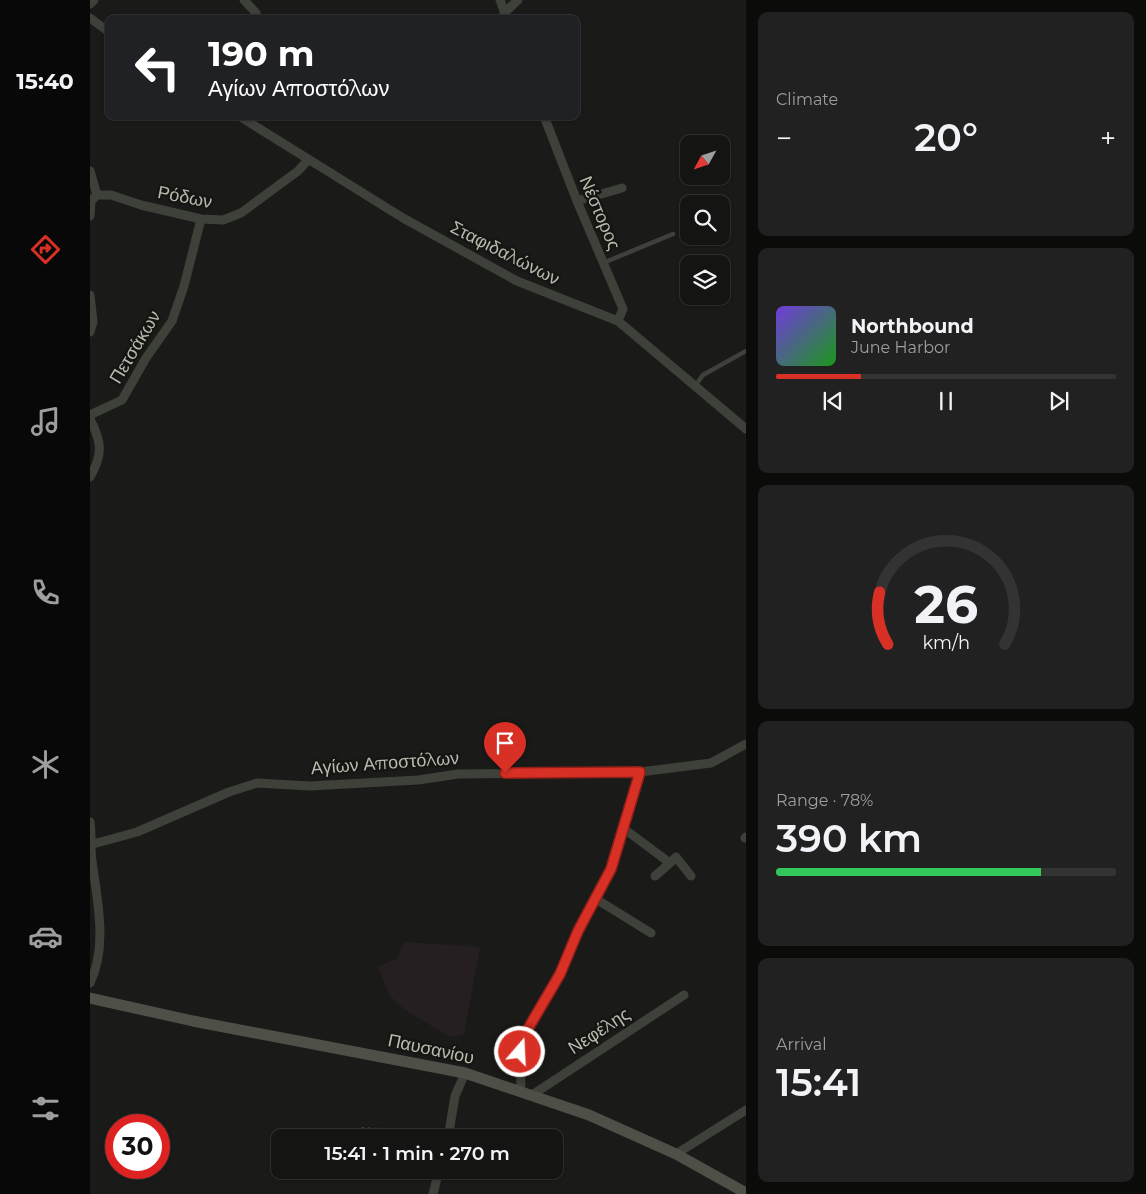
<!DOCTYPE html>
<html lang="en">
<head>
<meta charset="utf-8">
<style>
  :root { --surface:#141413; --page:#212121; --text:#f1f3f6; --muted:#9d9ea0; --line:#333; --accent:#d93025 }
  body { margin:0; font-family:Montserrat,sans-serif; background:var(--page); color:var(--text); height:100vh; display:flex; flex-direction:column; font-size:19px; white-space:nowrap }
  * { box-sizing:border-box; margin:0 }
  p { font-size:16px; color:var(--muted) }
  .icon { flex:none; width:28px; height:28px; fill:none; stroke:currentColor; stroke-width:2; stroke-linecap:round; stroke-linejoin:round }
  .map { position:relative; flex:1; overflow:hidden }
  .drawer { display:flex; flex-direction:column; gap:12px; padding:12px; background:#0b0b0a; width:400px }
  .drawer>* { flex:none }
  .top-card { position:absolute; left:15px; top:15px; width:475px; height:105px; border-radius:10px; box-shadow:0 1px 4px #0004,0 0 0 1px var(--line); background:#202124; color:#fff; overflow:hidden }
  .needle { width:32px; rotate:230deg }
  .tools { position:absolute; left:590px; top:135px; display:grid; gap:10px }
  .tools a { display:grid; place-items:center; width:50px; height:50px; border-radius:10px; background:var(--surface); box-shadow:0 1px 4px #0004,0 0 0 1px var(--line); font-size:25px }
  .speed { position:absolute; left:15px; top:1114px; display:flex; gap:10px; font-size:25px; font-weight:700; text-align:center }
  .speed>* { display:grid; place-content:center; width:65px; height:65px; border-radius:50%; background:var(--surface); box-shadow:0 1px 4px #0004,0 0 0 1px var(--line); line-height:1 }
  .speed .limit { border:8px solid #d22; background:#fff; color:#111 }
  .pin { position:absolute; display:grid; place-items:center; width:42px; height:42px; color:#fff; margin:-51px -21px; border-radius:50% 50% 50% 0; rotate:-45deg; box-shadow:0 0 5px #0007 }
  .pin .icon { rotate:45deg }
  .me { position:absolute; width:55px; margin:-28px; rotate:19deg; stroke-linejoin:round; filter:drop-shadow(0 0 4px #0008) }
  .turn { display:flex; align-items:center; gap:18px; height:105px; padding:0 20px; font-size:22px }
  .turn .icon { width:65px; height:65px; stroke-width:2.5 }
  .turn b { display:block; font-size:35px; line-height:42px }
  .big { font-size:38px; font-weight:600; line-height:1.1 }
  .drawer .tile { flex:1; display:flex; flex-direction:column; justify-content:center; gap:8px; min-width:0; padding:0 18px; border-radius:10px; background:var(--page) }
  .drawer .dial { align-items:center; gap:0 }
  .dial svg { height:130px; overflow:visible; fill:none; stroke:var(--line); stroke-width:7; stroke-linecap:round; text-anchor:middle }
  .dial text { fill:var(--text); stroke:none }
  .song { display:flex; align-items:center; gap:15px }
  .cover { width:60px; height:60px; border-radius:8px; background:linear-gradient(135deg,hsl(260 70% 55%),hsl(120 70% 35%)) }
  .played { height:5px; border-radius:2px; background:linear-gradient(90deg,var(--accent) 25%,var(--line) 25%) }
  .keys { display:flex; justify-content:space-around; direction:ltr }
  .heat { display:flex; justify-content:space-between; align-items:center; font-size:28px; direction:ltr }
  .charge { height:8px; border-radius:4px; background:linear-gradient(90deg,#34c759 78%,var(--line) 0) }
  .trip { position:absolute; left:181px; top:1129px; width:292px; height:50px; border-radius:10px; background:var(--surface); box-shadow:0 1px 4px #0004,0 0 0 1px var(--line); font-weight:600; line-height:50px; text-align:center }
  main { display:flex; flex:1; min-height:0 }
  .dock { display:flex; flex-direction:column; width:90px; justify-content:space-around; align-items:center; background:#080808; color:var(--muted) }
  .dock .icon { width:35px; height:35px }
  .dock .on { color:var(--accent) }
  .dock b { font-size:22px; color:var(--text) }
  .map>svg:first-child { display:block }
  .green { fill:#261f22 }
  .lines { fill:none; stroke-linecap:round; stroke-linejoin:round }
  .path { stroke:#464740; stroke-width:2; stroke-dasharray:2.5 4; stroke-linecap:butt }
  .lane { stroke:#3e403a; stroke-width:4.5 }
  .street { stroke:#3e403a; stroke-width:9 }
  .secondary { stroke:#4e5048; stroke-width:11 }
  .route-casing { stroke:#8d1f18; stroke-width:12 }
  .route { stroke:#d93025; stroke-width:9 }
  .labels { text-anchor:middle; stroke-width:5; stroke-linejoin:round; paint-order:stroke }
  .street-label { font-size:18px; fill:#b8bbac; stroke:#151614 }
</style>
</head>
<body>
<main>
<nav class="dock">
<b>15:40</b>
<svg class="icon on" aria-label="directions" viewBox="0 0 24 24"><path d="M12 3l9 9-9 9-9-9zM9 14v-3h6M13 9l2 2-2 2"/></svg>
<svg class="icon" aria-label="music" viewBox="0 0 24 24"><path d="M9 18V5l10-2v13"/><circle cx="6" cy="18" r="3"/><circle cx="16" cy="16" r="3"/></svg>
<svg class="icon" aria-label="phone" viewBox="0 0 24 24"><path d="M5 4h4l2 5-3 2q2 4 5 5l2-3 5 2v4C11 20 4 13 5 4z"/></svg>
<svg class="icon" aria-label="climate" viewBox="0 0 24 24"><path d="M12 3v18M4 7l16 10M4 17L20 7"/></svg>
<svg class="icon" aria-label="car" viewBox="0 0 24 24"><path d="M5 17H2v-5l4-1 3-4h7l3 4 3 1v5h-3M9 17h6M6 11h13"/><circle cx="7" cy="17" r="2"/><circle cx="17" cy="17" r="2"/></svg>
<svg class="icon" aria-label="filters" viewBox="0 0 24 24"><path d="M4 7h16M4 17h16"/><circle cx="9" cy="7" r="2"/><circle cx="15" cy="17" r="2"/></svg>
</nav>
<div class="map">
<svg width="656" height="1194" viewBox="0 0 656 1194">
  <rect width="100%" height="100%" fill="#1a1b19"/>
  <path class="green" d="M314 942 390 947 374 1034 360 1037 314 1009 300 996 288 967 308 958Z"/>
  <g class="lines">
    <path class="path" d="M248 1138 270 1128 350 1131"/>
    <path class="lane" d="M513 263 583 234
      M605 386 613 375 656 351"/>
    <path class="street" d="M154 0 166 13 163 19
      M410 0 417 19
      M0 4 4 0
      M414 13 428 0
      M0 18 19 32
      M149 116 313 218 427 281 528 321 656 429
      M454 116 487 201 533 309 528 321
      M0 171 7 195
      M7 195H21L51 205 111 219 133 220 151 213 208 171 218 160
      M487 201 532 188
      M0 216 1 201 7 195
      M0 295 3 322 0 332
      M0 415 32 400 56 358 82 321 94 286 111 219
      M0 419C12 442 13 455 0 477
      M0 822C2 835 0 848 2 861 7 899 18 946 0 983
      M533 828 580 863 565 876
      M655 838 656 837
      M3 844 47 832 139 792 167 783 220 786 328 780 368 774 550 772 621 763 656 744
      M580 863 586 857 601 876
      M506 899 561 933
      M431 1091 430 1052 432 1039 467 979 488 931 521 869 550 772
      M442 1095 594 995
      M358 1138 365 1096 375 1073
      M586 1154 656 1110
      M343 1194 349 1170"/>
    <path class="secondary" d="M0 998 103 1021 375 1073 499 1115 586 1154 656 1193"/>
  </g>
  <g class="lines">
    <defs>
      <path id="route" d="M415 773 550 772 521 869 488 931 470 974 432 1039 430 1052"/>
    </defs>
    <use href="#route" class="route-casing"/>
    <use href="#route" class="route"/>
  </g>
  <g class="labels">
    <g class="street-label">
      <text transform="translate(95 197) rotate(11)" y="6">Ρόδων</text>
      <text transform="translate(510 213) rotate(67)" y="6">Νέστορος</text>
      <text transform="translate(415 253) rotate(27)" y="6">Σταφιδαλώνων</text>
      <text transform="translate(45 347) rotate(-59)" y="6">Πετσάκων</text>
      <text transform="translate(295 763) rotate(-4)" y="6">Αγίων Αποστόλων</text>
      <text transform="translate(509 1031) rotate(-33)" y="6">Νεφέλης</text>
      <text transform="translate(341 1049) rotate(12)" y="6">Παυσανίου</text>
    </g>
  </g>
</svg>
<div class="tools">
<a><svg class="needle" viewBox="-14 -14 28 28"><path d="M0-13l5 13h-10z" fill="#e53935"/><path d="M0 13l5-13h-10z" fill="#9d9ea0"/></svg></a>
<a><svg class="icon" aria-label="search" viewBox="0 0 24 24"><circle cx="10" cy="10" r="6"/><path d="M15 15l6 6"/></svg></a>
<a><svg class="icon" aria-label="layers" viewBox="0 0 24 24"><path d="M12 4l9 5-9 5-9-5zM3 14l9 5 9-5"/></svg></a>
</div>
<div class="speed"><div class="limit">30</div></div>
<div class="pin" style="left:415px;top:773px;background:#d93025"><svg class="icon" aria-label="arrive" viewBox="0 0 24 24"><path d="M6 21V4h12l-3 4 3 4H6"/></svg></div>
<svg class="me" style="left:430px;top:1052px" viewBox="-20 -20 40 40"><circle r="17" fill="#d93025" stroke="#fff" stroke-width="3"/><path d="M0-11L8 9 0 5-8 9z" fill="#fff"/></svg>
<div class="trip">15:41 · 1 min · 270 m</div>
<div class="top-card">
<div class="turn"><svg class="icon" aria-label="left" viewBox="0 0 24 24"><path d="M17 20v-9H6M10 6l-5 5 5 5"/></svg><div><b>190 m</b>Αγίων Αποστόλων</div></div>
</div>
</div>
<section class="drawer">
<div class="tile"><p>Climate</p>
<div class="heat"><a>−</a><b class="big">20°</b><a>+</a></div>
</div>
<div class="tile">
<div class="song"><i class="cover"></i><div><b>Northbound</b><p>June Harbor</p></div></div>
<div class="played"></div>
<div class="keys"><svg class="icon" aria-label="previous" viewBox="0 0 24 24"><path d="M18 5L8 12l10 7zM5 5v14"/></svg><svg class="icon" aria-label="pause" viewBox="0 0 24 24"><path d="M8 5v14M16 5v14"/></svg><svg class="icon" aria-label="next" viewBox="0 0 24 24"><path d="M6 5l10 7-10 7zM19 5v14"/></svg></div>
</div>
<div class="tile dial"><svg viewBox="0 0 100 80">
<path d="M14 69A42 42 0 1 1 86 69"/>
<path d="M14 69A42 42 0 0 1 9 37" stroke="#d93025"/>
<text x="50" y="56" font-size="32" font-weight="700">26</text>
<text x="50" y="72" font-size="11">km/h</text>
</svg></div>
<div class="tile"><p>Range · 78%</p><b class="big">390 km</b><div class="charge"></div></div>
<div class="tile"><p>Arrival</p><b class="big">15:41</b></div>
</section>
</main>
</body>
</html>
